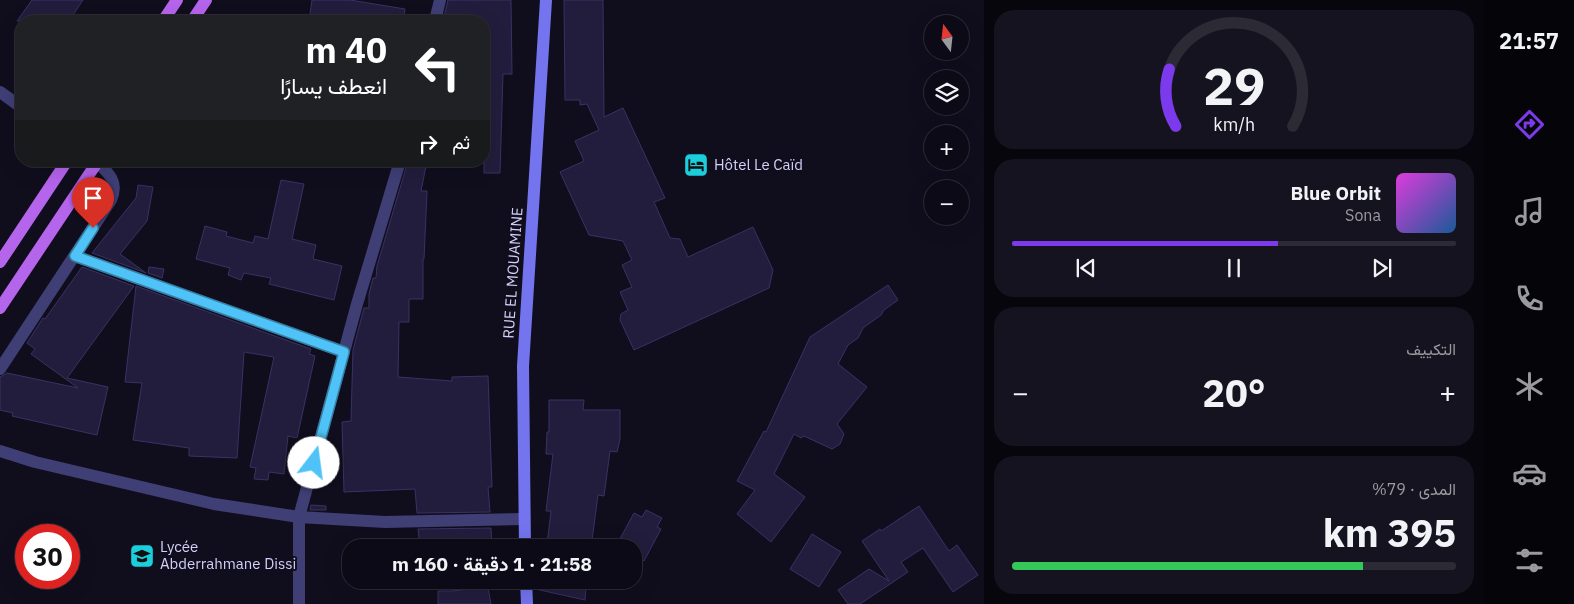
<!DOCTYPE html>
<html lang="ar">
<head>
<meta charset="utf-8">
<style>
  :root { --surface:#0c0a16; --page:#15131f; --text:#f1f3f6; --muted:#9a9aa1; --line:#2c2b35; --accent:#7c3aed }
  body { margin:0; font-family:"IBM Plex Sans",Vazirmatn,sans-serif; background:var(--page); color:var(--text); direction:rtl; height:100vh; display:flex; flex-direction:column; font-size:19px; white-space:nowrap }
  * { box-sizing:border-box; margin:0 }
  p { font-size:16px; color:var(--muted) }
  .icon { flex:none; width:28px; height:28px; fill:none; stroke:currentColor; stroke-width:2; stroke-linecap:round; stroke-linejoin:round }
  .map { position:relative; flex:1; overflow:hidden; direction:ltr }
  .details { display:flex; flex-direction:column; gap:10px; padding:10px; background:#07060c; width:500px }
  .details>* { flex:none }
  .guide { position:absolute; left:15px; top:15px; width:475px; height:152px; border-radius:20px; box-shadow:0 5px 20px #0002,0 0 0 1px var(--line); direction:rtl; background:#202124; color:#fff; overflow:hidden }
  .needle { width:32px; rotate:345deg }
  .controls { position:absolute; left:924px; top:15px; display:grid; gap:10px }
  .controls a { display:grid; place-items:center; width:45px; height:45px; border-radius:50%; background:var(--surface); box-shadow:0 5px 20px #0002,0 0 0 1px var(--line); font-size:25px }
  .speed { position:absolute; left:15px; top:524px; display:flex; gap:10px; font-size:25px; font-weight:700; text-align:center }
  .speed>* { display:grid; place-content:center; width:65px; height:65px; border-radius:50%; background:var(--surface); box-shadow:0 5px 20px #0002,0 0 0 1px var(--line); line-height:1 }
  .speed .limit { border:8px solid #d22; background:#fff; color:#111 }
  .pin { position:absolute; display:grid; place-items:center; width:42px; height:42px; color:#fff; margin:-51px -21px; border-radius:50% 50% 50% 0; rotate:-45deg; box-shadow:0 0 5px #0007 }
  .pin .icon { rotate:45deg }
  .me { position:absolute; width:55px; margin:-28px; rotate:15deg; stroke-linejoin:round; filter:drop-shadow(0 0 4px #0008) }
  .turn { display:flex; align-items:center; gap:18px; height:105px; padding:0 20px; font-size:22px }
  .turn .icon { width:65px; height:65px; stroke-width:2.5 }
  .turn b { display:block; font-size:35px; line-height:42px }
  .then { display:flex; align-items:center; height:48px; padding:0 20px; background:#0003; gap:10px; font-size:19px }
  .big { font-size:38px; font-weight:700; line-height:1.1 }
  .details .tile { flex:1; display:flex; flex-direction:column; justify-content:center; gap:8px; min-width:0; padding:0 18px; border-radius:20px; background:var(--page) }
  .details .dial { align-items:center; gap:0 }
  .dial svg { height:130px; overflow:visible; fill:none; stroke:var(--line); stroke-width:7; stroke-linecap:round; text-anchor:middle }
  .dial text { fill:var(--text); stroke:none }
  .song { display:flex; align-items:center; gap:15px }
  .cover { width:60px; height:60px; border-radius:8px; background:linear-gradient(135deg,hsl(300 70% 55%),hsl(210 70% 35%)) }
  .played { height:5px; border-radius:2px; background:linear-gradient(90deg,var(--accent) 60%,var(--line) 60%) }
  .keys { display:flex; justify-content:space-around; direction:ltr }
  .heat { display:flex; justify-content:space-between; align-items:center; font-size:28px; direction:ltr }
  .charge { height:8px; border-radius:4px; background:linear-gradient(90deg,#34c759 79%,var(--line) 0) }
  .trip { position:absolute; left:342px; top:539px; width:300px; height:50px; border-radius:20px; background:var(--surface); box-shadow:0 5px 20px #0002,0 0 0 1px var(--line); font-weight:700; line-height:50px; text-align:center; direction:rtl }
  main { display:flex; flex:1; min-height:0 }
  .dock { display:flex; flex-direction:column; width:90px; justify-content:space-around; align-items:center; background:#050409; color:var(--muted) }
  .dock .icon { width:35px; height:35px }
  .dock .selected { color:var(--accent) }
  .dock b { font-size:22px; color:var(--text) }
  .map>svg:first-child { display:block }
  .building { fill:#221d3c; stroke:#3a3165 }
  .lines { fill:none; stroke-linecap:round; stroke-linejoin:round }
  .minor { stroke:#3f3f76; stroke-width:12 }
  .secondary { stroke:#7374ee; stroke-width:12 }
  .primary { stroke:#b564ec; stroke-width:12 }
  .route-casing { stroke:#337fa1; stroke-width:12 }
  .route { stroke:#4fc3f7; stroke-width:9 }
  .labels { text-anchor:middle; stroke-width:4; stroke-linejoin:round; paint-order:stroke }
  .poi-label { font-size:15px; fill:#d3d0f9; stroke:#100e1d; text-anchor:start }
  .street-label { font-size:15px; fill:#d3d0f9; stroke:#100e1d }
</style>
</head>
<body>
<main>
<nav class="dock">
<b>21:57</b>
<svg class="icon selected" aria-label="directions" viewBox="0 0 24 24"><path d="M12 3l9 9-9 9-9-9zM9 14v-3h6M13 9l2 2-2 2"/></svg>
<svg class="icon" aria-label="music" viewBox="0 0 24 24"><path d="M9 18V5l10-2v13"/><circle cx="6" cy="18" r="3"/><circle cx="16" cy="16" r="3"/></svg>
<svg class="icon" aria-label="phone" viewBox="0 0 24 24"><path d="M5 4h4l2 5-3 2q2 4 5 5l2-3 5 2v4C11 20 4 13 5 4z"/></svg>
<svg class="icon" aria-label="climate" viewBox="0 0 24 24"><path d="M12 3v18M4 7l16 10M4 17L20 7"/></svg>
<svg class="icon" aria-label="car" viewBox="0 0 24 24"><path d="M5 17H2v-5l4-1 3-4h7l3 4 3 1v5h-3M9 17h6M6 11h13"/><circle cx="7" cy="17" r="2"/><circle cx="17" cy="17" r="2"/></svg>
<svg class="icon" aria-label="filters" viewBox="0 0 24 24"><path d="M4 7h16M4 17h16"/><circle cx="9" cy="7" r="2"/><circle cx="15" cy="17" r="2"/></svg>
</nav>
<section class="details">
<div class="tile dial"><svg viewBox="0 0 100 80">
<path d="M14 69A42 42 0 1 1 86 69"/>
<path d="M14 69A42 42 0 0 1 10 34" stroke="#7c3aed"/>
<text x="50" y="56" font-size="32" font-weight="700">29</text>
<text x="50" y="72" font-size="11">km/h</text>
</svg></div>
<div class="tile">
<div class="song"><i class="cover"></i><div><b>Blue Orbit</b><p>Sona</p></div></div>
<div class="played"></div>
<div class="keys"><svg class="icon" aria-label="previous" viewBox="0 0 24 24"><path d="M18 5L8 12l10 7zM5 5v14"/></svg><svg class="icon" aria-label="pause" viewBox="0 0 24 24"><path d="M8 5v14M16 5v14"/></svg><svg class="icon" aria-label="next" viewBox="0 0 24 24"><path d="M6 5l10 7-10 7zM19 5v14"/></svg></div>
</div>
<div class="tile"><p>التكييف</p>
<div class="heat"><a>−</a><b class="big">20°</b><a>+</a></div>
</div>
<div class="tile"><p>المدى · 79%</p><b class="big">395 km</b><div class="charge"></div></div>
</section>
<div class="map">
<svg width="984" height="604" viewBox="0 0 984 604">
  <rect width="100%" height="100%" fill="#100e1d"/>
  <path class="building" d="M32 0H83L69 21H17Z
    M312 0H350L405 9 403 21H309Z
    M448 0H511L512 74H503L500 173H484V21H443Z
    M564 0H603L604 117 623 108 665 198 654 202 670 238 680 239 688 257 753 227 773 270 769 288 634 350 620 320 621 314 628 310 620 292 632 287 622 265 632 260 623 241 589 235 560 172 584 161 575 141 599 130 587 104 580 105V100H565Z
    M408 161H427L421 191H427L424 259H423V299H409V322H399L398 377 452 381V377L488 376 492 487H488L490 512 417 513 415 489 344 492 342 422 351 421 353 350 364 308H369V294L373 278H376L377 266Z
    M281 180 304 184 292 239 316 245 313 259 342 266 334 300 269 284 271 278 244 273 241 280 228 275 230 268 196 259 205 226 227 232 226 236 253 243 255 236 268 239Z
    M138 185 153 187 147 221 120 254 146 273 92 253 136 198Z
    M82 267 134 286 67 378 108 387 97 435 12 416 13 413 0 410V377L7 373 78 388 31 354 35 349 27 343 43 318 45 319Z
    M149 267 164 269 162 278 148 273Z
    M888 285 898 300 884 310 881 315 863 328 858 338 848 345 838 364 867 387 837 424 844 434 840 444 832 449 804 436 801 438 794 434 774 474 805 497 771 542 737 514 755 490 737 481 764 431 766 432 810 337Z
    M136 286 311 349 309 354 315 356 297 438 288 436 284 474 269 472 268 480 254 479 256 468 250 467 274 357 244 352 237 458 189 456V448L133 440 142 383 125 382Z
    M549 400H584L583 410H620V439L617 452 610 451 604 496 598 495 591 548H574L547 544 551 511H546L553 454H546L547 432H549Z
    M311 505 326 506V510H310Z
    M919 506 949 551 957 545 978 575 953 592 923 548 901 562 908 572 860 604H848L838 590 869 569 889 581 862 541 880 529 881 531Z
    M646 510 662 518 657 527 661 529 644 561 634 555V548H615L634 513 642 517Z
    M491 528 492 548H420L418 529Z
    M812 534 841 552 819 587 790 569Z
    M534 580H556L586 587 585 600 535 589Z
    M488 587 491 604H438V591H452Z"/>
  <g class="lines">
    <path class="minor" d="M435 21 440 0
      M0 92 21 107
      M75 256 344 352
      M0 369 111 200C119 182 109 173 96 161
      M0 451 35 462 214 504 299 517 385 522 524 519
      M299 604V517L357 304 400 161"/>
    <path class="secondary" d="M525 548 523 366 546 0
      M526 580 527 604"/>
    <path class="primary" d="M163 21 177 0
      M192 21 206 0
      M0 262 67 161
      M0 308 98 161"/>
  </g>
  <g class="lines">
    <defs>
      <path id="route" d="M93 228 75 256 344 352 314 463"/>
    </defs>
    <use href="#route" class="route-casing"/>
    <use href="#route" class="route"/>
  </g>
  <defs>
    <symbol id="hotel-square" viewBox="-11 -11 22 22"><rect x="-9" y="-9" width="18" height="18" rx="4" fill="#1bcedb" stroke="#100e1d"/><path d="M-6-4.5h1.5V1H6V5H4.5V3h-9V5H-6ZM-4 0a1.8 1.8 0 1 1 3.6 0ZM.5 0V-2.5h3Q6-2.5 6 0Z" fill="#111"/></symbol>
    <symbol id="school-square" viewBox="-11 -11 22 22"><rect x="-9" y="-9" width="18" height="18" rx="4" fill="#1bcedb" stroke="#100e1d"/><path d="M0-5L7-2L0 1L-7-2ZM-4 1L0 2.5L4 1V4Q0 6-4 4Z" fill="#111"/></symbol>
  </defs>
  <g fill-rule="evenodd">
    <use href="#hotel-square" x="682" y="151" width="28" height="28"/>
    <use href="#school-square" x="128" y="542" width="28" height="28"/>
  </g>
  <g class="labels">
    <g class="poi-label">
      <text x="714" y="170">Hôtel Le Caïd</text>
      <text x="160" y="552">Lycée<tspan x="160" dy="17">Abderrahmane Dissi</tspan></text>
    </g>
    <g class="street-label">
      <text transform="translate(513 273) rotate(-86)" y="5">RUE EL MOUAMINE</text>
    </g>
  </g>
</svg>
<div class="controls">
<a><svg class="needle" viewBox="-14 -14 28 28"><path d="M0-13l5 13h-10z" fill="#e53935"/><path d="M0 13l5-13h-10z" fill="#9a9aa1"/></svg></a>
<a><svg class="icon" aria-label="layers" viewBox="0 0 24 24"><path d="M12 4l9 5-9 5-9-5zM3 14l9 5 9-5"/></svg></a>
<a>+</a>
<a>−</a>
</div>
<div class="speed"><div class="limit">30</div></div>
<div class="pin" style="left:93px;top:228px;background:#d93025"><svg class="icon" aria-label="arrive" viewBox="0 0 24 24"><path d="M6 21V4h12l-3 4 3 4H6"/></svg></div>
<svg class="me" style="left:314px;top:463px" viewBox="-20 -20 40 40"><circle r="19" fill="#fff"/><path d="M0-13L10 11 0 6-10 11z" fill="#4fc3f7"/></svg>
<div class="trip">21:58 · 1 دقيقة · 160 m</div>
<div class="guide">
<div class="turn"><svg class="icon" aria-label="left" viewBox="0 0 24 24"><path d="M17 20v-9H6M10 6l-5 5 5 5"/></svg><div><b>40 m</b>انعطف يسارًا</div></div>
<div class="then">ثم<svg class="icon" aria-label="right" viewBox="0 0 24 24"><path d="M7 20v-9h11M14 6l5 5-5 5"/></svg></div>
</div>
</div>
</main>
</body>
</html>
